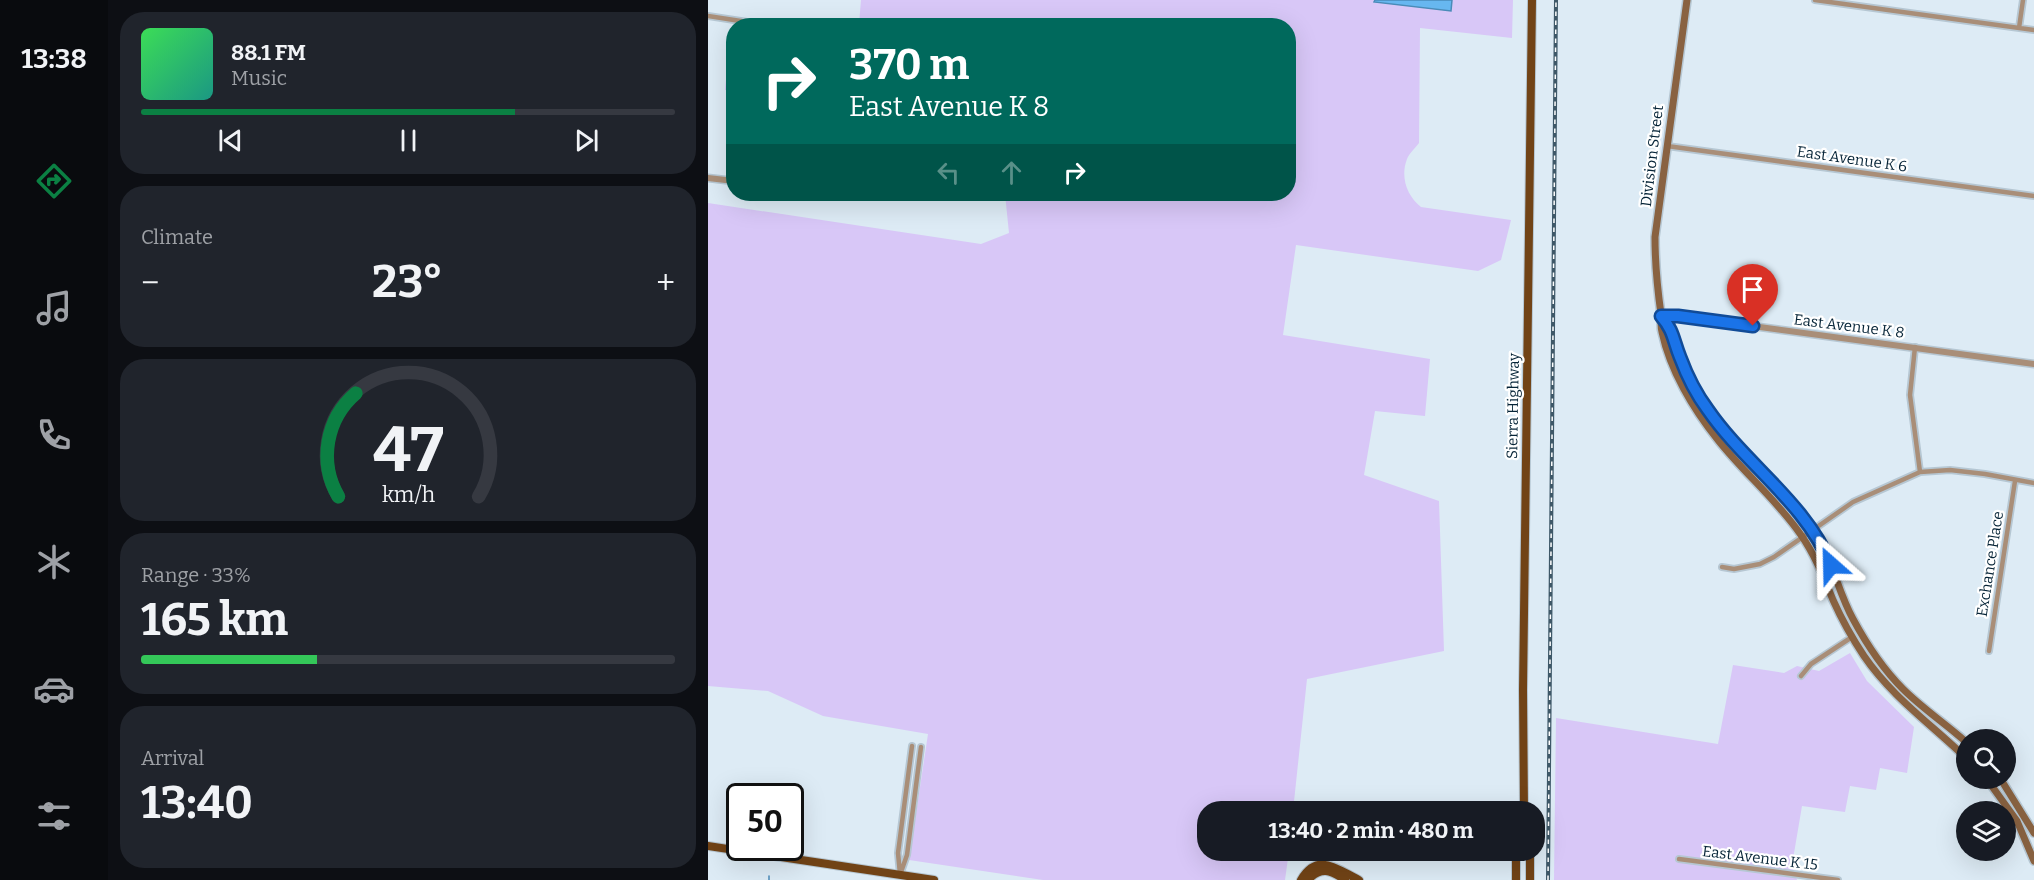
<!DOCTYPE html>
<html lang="en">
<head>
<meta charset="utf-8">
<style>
  :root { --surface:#171b24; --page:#20242c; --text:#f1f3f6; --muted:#9ea1a6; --line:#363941; --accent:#0b8043 }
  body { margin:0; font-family:Bitter,serif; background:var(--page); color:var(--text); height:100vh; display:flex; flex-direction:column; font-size:22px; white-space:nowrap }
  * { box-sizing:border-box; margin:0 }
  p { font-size:20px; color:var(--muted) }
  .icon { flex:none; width:33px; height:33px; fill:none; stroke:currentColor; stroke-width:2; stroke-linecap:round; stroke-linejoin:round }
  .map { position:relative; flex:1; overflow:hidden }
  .details { display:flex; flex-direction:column; gap:12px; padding:12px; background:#0d0f14; width:600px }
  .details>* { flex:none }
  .guide { position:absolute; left:18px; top:18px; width:570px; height:183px; border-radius:24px; box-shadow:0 6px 24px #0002; background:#00695c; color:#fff; overflow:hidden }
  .buttons { position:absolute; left:1248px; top:729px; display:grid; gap:12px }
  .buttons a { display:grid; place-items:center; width:60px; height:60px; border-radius:50%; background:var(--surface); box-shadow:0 6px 24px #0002; font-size:30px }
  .speed { position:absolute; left:18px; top:783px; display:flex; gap:12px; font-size:30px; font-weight:700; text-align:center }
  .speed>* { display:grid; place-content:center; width:78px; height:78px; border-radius:50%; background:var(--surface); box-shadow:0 6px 24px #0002; line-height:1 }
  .speed .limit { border:3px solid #111; border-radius:9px; background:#fff; color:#111 }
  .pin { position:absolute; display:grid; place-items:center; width:51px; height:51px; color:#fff; margin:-62px -26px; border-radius:50% 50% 50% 0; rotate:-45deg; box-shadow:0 0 6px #0007 }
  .pin .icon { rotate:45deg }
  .me { position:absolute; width:66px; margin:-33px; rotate:335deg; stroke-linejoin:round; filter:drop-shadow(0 0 4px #0008) }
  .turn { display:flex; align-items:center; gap:21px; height:126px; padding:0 24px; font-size:27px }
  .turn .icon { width:78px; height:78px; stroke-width:2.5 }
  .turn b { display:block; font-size:42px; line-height:51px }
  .lanes { display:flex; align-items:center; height:57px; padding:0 24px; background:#0003; justify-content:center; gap:30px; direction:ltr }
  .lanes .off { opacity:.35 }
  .big { font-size:45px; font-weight:700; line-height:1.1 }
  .details .tile { flex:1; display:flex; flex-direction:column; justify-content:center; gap:9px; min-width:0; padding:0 21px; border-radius:24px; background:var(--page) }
  .details .dial { align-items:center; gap:0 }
  .dial svg { height:156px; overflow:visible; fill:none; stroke:var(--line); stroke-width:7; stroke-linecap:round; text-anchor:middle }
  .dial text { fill:var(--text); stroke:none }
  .song { display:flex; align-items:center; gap:18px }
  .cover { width:72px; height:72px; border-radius:9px; background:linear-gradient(135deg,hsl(130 70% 55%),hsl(170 70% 35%)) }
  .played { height:6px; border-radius:3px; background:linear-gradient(90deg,var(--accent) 70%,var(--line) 70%) }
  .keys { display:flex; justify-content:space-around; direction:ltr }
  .heat { display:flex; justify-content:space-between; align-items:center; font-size:33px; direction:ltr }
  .charge { height:9px; border-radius:4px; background:linear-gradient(90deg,#34c759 33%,var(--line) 0) }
  .trip { position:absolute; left:489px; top:801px; width:348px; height:60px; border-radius:24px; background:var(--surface); box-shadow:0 6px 24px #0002; font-weight:700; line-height:60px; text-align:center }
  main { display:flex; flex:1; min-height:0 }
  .tab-bar { display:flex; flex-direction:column; width:108px; justify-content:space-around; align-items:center; background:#090b0e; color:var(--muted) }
  .tab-bar .icon { width:42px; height:42px }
  .tab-bar .current { color:var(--accent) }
  .tab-bar b { font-size:27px; color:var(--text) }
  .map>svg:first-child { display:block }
  .green { fill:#d8c7f7 }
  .water { fill:#67b7f0; stroke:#4a8bb8; stroke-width:1.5 }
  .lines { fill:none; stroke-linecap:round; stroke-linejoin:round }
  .stream { stroke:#4a8bb8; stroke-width:1.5 }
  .minor-casing { stroke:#b6c7d3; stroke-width:8 }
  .tertiary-casing { stroke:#b6c7d3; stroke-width:9 }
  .secondary-casing { stroke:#b6c7d3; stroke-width:10 }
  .primary-casing { stroke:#b6c7d3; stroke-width:10 }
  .minor { stroke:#a98e78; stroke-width:4.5 }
  .tertiary { stroke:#a98e78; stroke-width:6 }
  .secondary { stroke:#896241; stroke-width:7 }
  .primary { stroke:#714316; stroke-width:8 }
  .rail-casing { stroke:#3e5868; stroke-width:4 }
  .rail { stroke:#fff; stroke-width:1.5; stroke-dasharray:4.5; stroke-linecap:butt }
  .route-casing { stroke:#114b97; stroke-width:15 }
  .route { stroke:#1a73e8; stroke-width:10 }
  .labels { text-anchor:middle; stroke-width:4.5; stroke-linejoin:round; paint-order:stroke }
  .street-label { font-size:15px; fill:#062437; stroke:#fff }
</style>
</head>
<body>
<main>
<nav class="tab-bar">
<b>13:38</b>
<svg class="icon current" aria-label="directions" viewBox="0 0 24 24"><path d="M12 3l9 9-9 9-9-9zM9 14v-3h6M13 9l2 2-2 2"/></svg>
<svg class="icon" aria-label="music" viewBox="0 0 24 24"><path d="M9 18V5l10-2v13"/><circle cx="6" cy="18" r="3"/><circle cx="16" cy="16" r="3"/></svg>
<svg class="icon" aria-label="phone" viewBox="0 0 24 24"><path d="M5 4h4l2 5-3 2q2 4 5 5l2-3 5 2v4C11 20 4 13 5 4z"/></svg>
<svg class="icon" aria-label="climate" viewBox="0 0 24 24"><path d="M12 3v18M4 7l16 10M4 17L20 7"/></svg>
<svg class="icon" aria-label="car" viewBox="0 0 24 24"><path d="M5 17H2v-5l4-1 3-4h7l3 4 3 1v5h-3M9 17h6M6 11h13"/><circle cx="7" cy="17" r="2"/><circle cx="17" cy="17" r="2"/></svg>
<svg class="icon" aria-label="filters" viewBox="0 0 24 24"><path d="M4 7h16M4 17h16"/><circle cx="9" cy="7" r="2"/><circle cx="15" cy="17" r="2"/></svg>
</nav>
<section class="details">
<div class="tile">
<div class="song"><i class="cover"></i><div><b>88.1 FM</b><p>Music</p></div></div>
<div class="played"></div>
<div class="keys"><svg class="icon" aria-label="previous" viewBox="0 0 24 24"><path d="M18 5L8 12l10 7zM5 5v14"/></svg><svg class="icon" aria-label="pause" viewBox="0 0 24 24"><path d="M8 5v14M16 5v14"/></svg><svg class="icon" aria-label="next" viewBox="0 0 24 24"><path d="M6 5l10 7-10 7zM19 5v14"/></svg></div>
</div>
<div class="tile"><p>Climate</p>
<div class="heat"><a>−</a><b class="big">23°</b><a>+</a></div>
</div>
<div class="tile dial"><svg viewBox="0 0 100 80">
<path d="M14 69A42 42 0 1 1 86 69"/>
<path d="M14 69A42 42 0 0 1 23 16" stroke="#0b8043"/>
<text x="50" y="56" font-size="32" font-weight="700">47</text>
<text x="50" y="72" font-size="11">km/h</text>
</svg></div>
<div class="tile"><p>Range · 33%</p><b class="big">165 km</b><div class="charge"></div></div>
<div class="tile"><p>Arrival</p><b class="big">13:40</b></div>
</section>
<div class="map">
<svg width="1326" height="880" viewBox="0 0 1326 880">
  <rect width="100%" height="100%" fill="#ddebf5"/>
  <path class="green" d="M153 0H805L804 38 712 28 711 143C707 148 701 154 699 159 692 177 699 196 713 207L803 220 793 260 770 271 588 245 575 335 722 359 717 416 667 411 656 475 731 501 736 651 599 679 585 811 500 812V850L581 851 577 880H335L201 860 220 734 115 716 60 691 0 686V203L273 244 301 233 297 194H580V26L168 25 151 24Z
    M19 69 25 70V91L17 90Z
    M1142 653 1159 681 1206 727 1199 773 1172 768 1168 790 1142 786 1137 812 1094 806 1084 865 1089 880H846L848 718 1010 744 1025 665 1076 673 1089 666 1111 671Z"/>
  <path class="water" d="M667 0H744L743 11 666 2Z"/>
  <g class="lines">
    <path class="stream" d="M61 880V876"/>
    <defs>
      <path id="minor" d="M1107 0 1326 30
        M0 16 65 26
        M1311 28 1315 0
        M959 146 1326 196
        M1207 347 1202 395 1212 472
        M1014 567 1026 569 1052 564 1066 557 1145 502 1212 472 1242 470 1277 474 1326 483
        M1281 651 1307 481
        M1093 676 1103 664 1144 637
        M971 859 1130 880
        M193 872 199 855 213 747
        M192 874 190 853 204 746"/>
      <path id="tertiary" d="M0 178 26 181
        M953 316H970L1326 364"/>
      <path id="secondary" d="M979 0 947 237C947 265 949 286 953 314 954 320 952 326 954 332 962 370 985 409 1010 440 1036 473 1069 500 1093 535 1107 555 1116 578 1125 600 1134 620 1144 638 1156 656 1184 697 1223 724 1258 758
        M953 316C965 330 965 340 972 357 979 375 988 393 999 409 1029 453 1072 485 1104 528 1124 556 1129 590 1145 619 1159 645 1175 669 1195 689 1215 709 1238 724 1258 742
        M1278 778 1309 821 1326 861
        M1292 778 1326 833"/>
      <path id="primary" d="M816 812 815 690 824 0
        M0 846 226 880
        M822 850V880
        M593 880C610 851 630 870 651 880
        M600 880C613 866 623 870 637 880
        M808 880V850"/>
    </defs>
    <use href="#minor" class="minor-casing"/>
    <use href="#tertiary" class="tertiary-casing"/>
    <use href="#secondary" class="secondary-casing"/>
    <use href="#primary" class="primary-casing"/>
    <use href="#minor" class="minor"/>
    <use href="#tertiary" class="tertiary"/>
    <use href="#secondary" class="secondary"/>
    <use href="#primary" class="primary"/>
    <defs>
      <path id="rail" d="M840 880 848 0"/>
    </defs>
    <use href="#rail" class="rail-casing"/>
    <use href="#rail" class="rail"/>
  </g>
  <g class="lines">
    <defs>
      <path id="route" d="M1045 326 970 316H953C966 331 965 340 972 357 979 376 988 394 1000 410 1038 465 1097 502 1123 565"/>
    </defs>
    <use href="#route" class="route-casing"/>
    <use href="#route" class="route"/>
  </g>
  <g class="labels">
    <g class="street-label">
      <text transform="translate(944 156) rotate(-83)" y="5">Division Street</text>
      <text transform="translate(1144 159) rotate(8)" y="5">East Avenue K 6</text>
      <text transform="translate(1141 326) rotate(7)" y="5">East Avenue K 8</text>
      <text transform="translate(805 406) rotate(-89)" y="5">Sierra Highway</text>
      <text transform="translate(1282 564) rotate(-81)" y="5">Exchance Place</text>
      <text transform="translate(1052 858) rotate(7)" y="5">East Avenue K 15</text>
    </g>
  </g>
</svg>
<div class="buttons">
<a><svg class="icon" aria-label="search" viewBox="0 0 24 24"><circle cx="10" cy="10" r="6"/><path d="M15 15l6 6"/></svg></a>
<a><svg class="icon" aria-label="layers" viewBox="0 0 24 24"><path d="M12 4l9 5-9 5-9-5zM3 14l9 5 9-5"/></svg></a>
</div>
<div class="speed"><div class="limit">50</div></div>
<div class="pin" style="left:1045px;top:326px;background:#d93025"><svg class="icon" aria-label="arrive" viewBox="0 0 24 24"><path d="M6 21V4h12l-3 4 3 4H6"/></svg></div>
<svg class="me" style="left:1123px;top:565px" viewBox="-20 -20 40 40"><path d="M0-17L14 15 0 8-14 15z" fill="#1a73e8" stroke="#fff" stroke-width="4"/></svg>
<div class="trip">13:40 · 2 min · 480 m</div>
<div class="guide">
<div class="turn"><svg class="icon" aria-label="right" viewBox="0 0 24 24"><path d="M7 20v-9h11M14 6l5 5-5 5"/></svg><div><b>370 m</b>East Avenue K 8</div></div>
<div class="lanes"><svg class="icon off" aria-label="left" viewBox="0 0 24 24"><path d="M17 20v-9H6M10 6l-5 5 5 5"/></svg><svg class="icon off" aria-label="ahead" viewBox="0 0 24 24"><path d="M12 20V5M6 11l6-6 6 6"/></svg><svg class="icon" aria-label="right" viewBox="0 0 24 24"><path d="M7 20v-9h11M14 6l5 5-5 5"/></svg></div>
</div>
</div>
</main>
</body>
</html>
